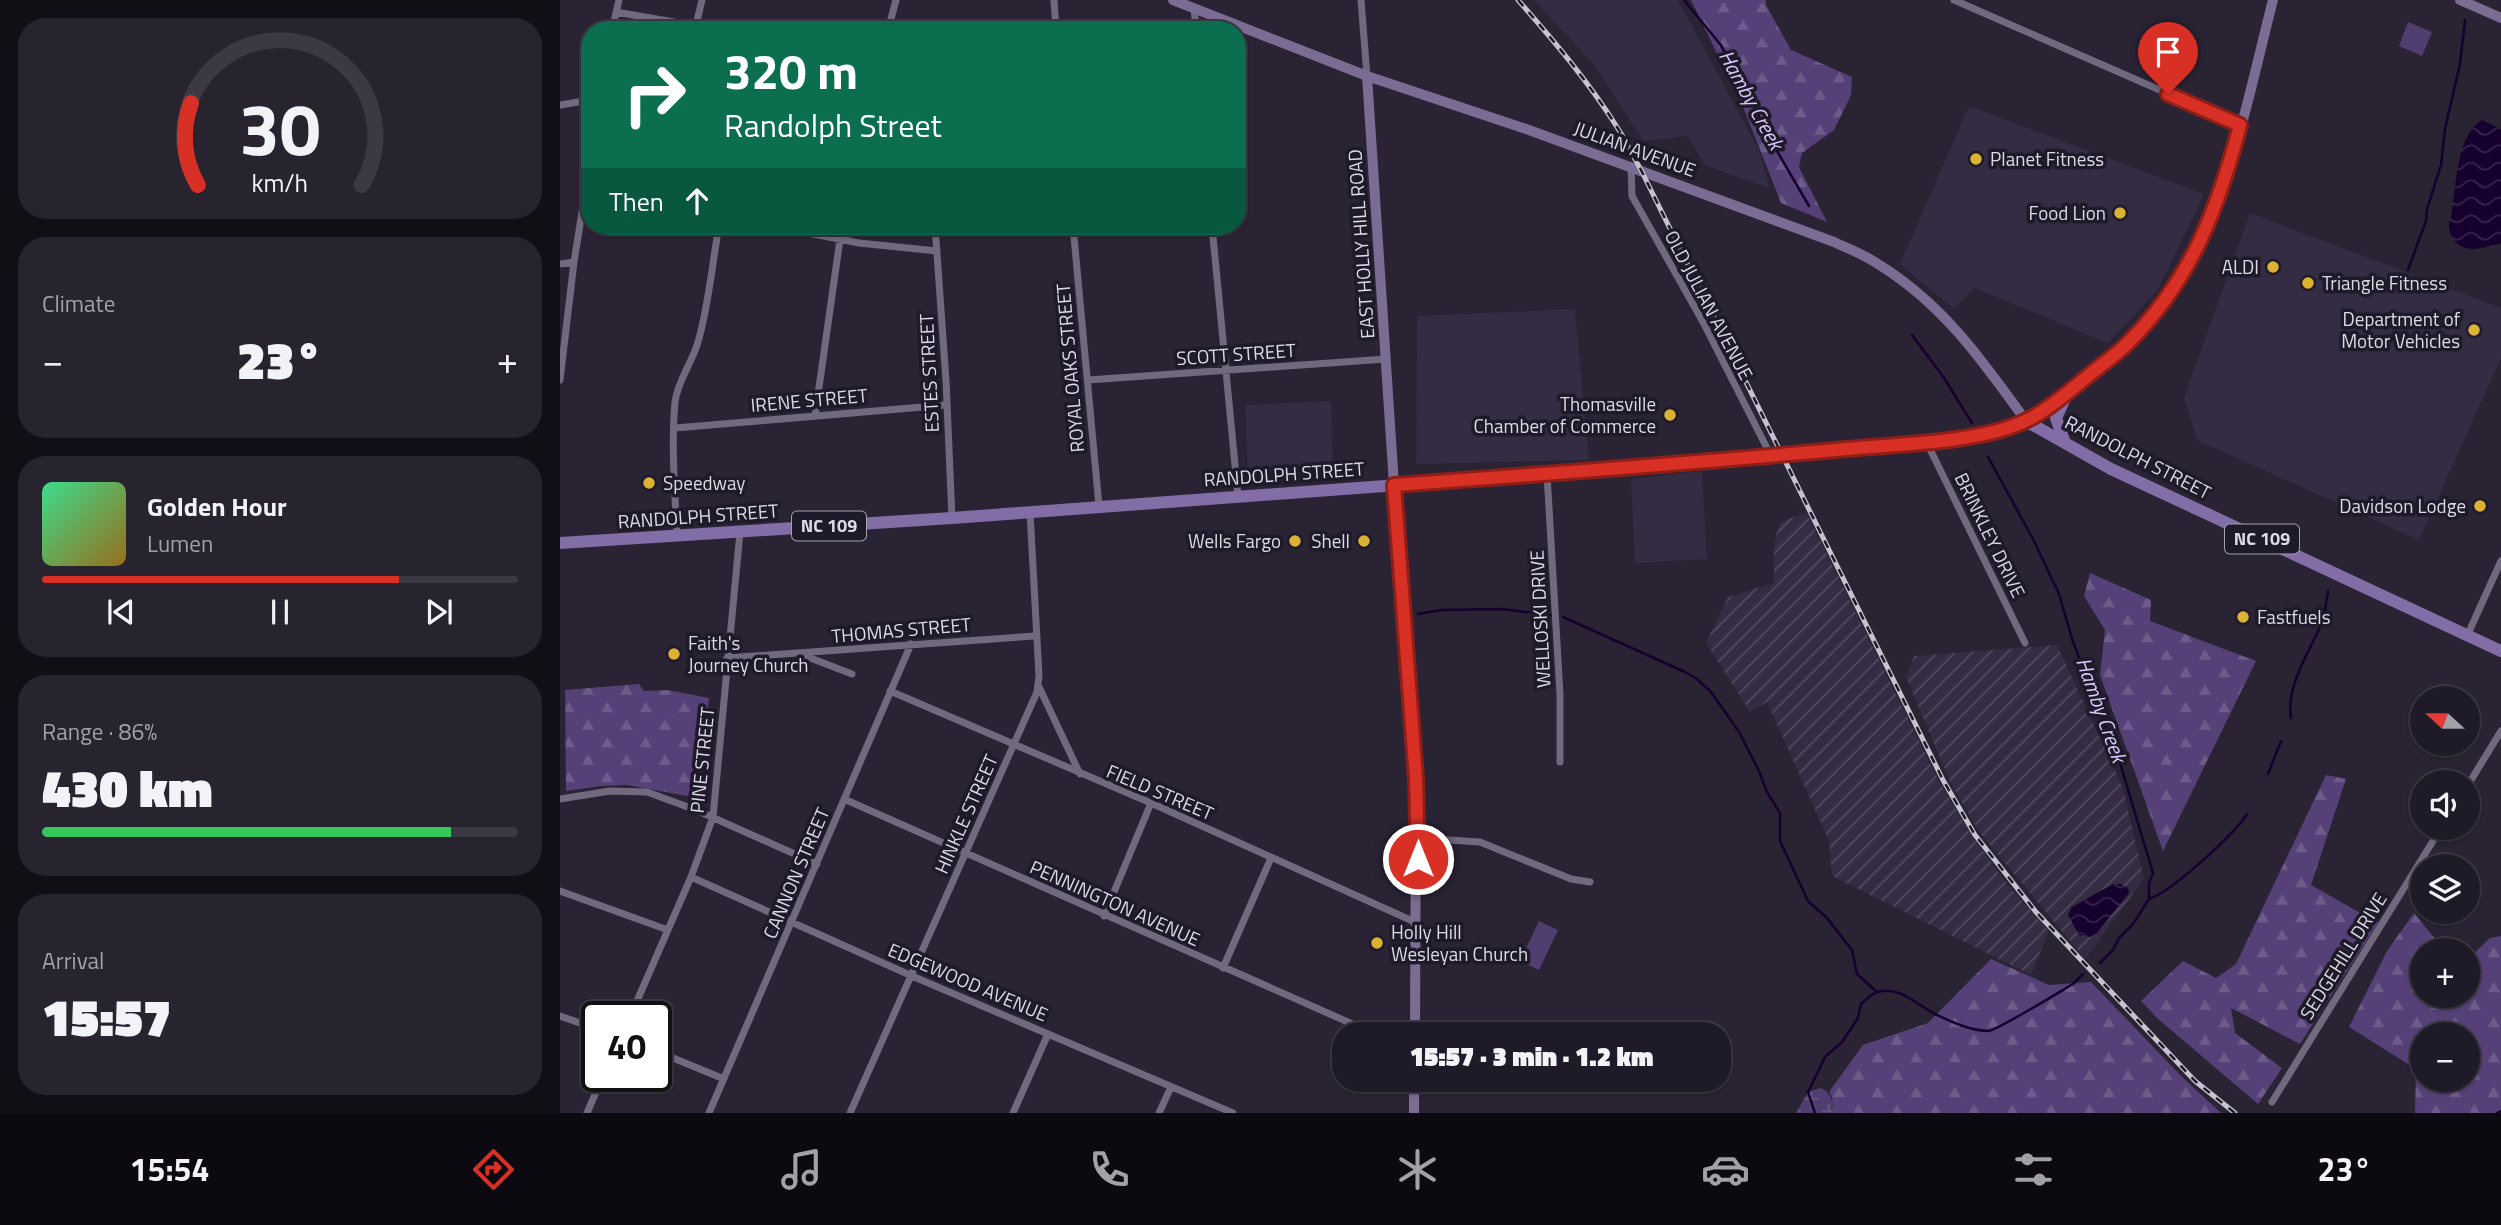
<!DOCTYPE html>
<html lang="en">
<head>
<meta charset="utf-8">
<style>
  :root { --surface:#1f1a27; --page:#27232f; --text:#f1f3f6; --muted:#a1a1a7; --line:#3c3844; --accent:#d93025 }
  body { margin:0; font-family:"Titillium Web",sans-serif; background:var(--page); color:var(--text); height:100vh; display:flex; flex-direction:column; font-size:26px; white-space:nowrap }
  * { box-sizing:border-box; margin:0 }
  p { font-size:23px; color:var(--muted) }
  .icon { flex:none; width:38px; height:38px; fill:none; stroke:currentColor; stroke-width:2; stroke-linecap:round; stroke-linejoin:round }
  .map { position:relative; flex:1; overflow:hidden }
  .details { display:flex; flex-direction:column; gap:18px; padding:18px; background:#110e15; width:560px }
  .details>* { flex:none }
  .banner { position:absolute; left:21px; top:21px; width:665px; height:214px; border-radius:28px; box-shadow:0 2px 5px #0004,0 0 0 2px var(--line); background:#0b6e4f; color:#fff; overflow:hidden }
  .needle { width:46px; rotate:291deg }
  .tools { position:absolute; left:1850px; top:686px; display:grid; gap:14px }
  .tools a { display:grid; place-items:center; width:70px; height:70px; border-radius:50%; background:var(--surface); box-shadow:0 2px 5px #0004,0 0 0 2px var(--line); font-size:35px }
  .speed { position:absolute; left:21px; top:1001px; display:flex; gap:14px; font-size:35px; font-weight:700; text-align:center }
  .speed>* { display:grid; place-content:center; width:91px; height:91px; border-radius:50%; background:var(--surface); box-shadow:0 2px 5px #0004,0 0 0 2px var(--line); line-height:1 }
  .speed .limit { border:4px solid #111; border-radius:10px; background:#fff; color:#111 }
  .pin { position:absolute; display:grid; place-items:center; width:60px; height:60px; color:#fff; margin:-72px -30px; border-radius:50% 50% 50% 0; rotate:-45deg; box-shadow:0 0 7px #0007 }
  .pin .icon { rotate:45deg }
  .me { position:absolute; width:77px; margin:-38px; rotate:0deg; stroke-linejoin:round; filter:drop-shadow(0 0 5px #0008) }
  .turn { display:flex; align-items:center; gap:24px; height:147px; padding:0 28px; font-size:32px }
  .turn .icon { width:91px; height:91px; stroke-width:2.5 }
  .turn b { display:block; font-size:49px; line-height:60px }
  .then { display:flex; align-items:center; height:66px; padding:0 28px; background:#0003; gap:14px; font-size:26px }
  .big { font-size:52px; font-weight:800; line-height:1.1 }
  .details .tile { flex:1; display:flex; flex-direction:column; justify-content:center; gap:10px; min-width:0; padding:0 24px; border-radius:28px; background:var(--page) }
  .details .dial { align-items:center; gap:0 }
  .dial svg { height:182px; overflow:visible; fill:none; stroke:var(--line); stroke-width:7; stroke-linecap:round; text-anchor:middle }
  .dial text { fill:var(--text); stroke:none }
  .song { display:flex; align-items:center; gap:21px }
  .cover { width:84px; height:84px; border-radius:10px; background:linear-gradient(135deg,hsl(150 70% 55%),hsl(40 70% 35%)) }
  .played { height:7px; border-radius:4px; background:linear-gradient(90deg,var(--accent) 75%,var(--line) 75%) }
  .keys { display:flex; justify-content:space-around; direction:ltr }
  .heat { display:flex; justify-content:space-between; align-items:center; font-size:38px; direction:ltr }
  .charge { height:10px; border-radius:5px; background:linear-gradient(90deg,#34c759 86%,var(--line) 0) }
  .trip { position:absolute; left:772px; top:1022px; width:399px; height:70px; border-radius:28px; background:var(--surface); box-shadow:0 2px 5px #0004,0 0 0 2px var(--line); font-weight:800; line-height:70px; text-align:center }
  .dock { display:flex; height:112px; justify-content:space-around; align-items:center; background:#0c0a10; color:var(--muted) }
  .dock .icon { width:49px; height:49px }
  .dock .active { color:var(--accent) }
  .dock b { font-size:32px; color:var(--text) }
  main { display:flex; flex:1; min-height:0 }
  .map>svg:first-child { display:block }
  .built { fill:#342c43 }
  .industrial { fill:url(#industrial-furrows) }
  .forest { fill:url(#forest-firs); fill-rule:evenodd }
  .wetland { fill:url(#wetland-marsh) }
  .park { fill:#513e71 }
  .water { fill:url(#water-waves) }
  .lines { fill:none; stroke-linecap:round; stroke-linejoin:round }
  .stream { stroke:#15002e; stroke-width:2.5 }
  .street { stroke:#716a7e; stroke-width:7 }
  .secondary { stroke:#7a6c93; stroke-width:10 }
  .primary { stroke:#826da7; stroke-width:12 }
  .rail-casing { stroke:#c6c2cf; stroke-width:5 }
  .rail { stroke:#1f1a2a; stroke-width:2.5; stroke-dasharray:8; stroke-linecap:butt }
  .route-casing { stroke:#8d1f18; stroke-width:18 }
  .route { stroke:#d93025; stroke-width:12 }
  .poi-dot { fill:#dcb233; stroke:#1f1a2a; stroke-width:2.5 }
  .labels { text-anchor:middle; stroke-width:7; stroke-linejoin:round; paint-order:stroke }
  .shield { fill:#1f1a2a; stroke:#a4a0ad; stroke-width:2 }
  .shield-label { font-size:18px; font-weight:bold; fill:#ddd9e5 }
  .street-label { font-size:19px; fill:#ddd9e5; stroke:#1f1a2a }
  .poi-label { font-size:19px; fill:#ddd9e5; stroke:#1f1a2a; text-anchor:end }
  .water-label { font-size:21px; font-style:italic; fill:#dacafd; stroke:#1f1a2a }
</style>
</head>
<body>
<main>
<section class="details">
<div class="tile dial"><svg viewBox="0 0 100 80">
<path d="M14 69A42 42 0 1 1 86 69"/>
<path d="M14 69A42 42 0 0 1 11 33" stroke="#d93025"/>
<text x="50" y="56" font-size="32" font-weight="700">30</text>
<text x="50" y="72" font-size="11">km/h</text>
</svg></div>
<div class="tile"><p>Climate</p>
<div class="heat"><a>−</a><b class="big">23°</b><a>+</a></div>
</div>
<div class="tile">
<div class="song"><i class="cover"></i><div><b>Golden Hour</b><p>Lumen</p></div></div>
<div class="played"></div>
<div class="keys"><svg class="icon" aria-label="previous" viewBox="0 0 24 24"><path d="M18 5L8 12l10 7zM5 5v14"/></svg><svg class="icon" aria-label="pause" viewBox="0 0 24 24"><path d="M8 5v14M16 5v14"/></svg><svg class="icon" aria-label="next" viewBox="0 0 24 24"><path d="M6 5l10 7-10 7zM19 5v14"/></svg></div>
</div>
<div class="tile"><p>Range · 86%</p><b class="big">430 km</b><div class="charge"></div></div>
<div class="tile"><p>Arrival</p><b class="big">15:57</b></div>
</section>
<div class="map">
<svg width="1941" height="1113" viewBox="0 0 1941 1113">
  <defs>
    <pattern id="industrial-furrows" width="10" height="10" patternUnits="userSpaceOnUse" patternTransform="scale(1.75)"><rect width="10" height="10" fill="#342c43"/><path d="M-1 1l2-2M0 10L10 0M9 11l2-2" fill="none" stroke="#514a5e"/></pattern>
    <pattern id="forest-firs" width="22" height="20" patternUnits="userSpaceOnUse" patternTransform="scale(1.75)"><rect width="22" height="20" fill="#554177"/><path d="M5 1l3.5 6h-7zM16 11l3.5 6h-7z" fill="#6d5c8a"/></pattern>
    <pattern id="wetland-marsh" width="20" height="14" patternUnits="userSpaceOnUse" patternTransform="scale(1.75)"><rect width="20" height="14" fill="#513e71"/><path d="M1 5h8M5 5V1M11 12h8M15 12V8" fill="none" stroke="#6a5985"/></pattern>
    <pattern id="water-waves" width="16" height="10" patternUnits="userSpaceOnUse" patternTransform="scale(1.75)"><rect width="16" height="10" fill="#15002e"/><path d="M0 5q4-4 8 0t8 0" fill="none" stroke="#37254c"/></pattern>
  </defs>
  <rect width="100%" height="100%" fill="#292334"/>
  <path class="built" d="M974 0H1118L1199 150 1209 188 1144 165 1128 136 1083 141 1035 66Z
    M1409 106 1644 194 1598 290 1548 343 1414 288 1394 309 1340 264Z
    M1690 213 1941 308V358L1859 540 1637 440 1624 398Z
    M1015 309 1029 460 856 464 857 316Z
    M771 401 773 471 688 475 685 405Z
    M1142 471 1147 559 1075 563 1071 479Z"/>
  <path class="industrial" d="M1246 512 1378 779 1412 836 1447 884 1489 931 1471 975 1272 876 1269 841 1207 702 1190 712 1146 643 1168 597 1214 583V544L1219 523Z
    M1497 645 1563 788 1584 879 1525 959 1420 833 1391 784 1346 677 1354 656Z"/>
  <path class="forest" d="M1131 0H1206V5L1231 50 1292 77 1291 95 1274 130 1242 153 1239 167 1267 222 1221 203 1184 109Z
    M1530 573 1591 600 1590 621 1696 661 1603 851 1540 675 1545 630 1524 596Z
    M79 684 84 691 108 690 149 698 138 798 67 785 41 786 6 791 5 690Z
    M1766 775 1786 779 1751 885 1818 923 1740 1044 1671 1008 1675 1033 1722 1068 1698 1104 1597 1018 1581 1001 1623 961 1656 978 1676 964Z
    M1854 913 1884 950H1862V996H1908V959L1930 938 1941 936V1113H1855L1856 1069 1789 1027 1827 951ZM1862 1034H1908V1080H1862Z
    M1431 959 1489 985 1531 982 1623 1078 1661 1113H1273L1272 1097 1269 1092 1303 1045 1368 1023Z"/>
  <path class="wetland" d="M1261 1088C1273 1094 1272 1101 1273 1113H1236L1248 1092Z"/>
  <path class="park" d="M1848 22 1872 32 1862 56 1839 46Z
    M979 921 998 930 979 970 960 961Z"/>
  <path class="water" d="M1922 120 1941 129V244C1926 245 1914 254 1899 245 1893 241 1889 233 1889 226 1889 221 1892 215 1892 210 1896 185 1897 134 1922 120Z
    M1553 884H1561L1568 888 1569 893 1537 933 1530 937 1519 935 1508 915 1512 907Z"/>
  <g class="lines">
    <path class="stream" d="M1124 0 1160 44 1186 87 1206 132 1249 206
      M1848 270 1866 221 1867 209 1881 165 1885 129 1900 64 1905 20
      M1352 335 1384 378 1412 423
      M1428 457 1473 539 1499 594 1513 642 1560 763 1593 873 1589 883V899L1573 924 1559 938 1553 950 1540 963
      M858 614 882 610 941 609 991 615
      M1003 617 1125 672 1137 679 1151 692 1179 732 1199 771 1207 792 1220 813V841L1248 901 1267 918 1292 950 1297 974 1317 992
      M1731 718C1726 688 1747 655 1759 629 1765 618 1766 604 1768 591
      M1708 774 1721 741
      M1589 899C1611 892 1675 834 1687 814
      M1255 1113 1248 1092 1265 1057 1282 1042 1298 1018 1301 1004C1306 1000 1312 993 1318 992 1340 985 1359 1007 1377 1015 1392 1022 1411 1031 1428 1031 1436 1031 1501 991 1513 984L1523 974
      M1937 1113 1941 1111"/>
    <path class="street" d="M494 0 496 30
      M801 0 807 76
      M1394 0 1680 125
      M634 8 636 30
      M56 12 160 30
      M136 25 142 0
      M52 30 59 0
      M328 30 336 0
      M0 105 30 100
      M1071 166 1072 196 1143 322 1211 456
      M213 226 299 243 377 251
      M375 226 386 380 392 518
      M513 226 539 506
      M652 226 678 496
      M0 264 14 262
      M0 380 14 262 30 162
      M528 380 826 359
      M255 416 280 239
      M115 428 386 405
      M1366 441 1465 643
      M987 474 1000 694V762
      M117 536C115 492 111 446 115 402 118 380 132 363 138 342 149 304 152 264 159 226
      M1907 636 1941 561
      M245 656 292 674
      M167 658 475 636
      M479 687 520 774
      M330 691 591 803 857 923
      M1908 785 1941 731
      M0 799 50 791 87 792 136 810 257 864
      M284 799 815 1034
      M858 838 920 842 1011 879 1030 882
      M131 877 352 976 673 1113
      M0 891 108 930
      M544 916 591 803
      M663 968 711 858
      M0 1016 37 1029
      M70 1017 131 877 153 817 180 532
      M96 1051 164 1079
      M1712 1102 1881 828
      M27 1113 43 1076
      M149 1113 351 644
      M290 1113 477 692 479 676 470 512
      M453 1113 488 1034
      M599 1113 611 1087"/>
    <path class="secondary" d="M613 0 807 76 969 130 1274 242C1289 249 1305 255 1318 264 1383 304 1422 360 1466 421 1500 397 1537 373 1567 344 1661 254 1682 120 1713 0
      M1900 0 1941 18
      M807 76 834 485 856 779 855 1034
      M854 1113V1080"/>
    <path class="primary" d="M1505 443 1496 418 1508 392
      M0 543 392 518 987 474 1211 456 1412 436 1439 432 1466 421 1551 469 1941 651"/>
    <defs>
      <path id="rail" d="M958 0C994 41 1028 81 1057 127 1066 141 1073 156 1081 170L1383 780 1415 835 1476 912 1635 1081 1675 1113"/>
    </defs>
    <use href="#rail" class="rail-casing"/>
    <use href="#rail" class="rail"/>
  </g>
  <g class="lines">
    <defs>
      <path id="route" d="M858 859 856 779 834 485C985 474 1136 463 1286 449 1338 444 1417 443 1463 422 1486 412 1508 392 1528 376 1541 365 1556 355 1568 343 1631 280 1658 209 1680 125L1608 94"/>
    </defs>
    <use href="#route" class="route-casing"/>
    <use href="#route" class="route"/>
  </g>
  <g class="poi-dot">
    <circle cx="1416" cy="159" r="7"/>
    <circle cx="1560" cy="213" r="7"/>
    <circle cx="1713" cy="267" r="7"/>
    <circle cx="1748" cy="283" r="7"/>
    <circle cx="1914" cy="330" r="7"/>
    <circle cx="1110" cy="415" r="7"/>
    <circle cx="89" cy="483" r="7"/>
    <circle cx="1920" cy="506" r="7"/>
    <circle cx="735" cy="541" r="7"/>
    <circle cx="804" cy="541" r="7"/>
    <circle cx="1683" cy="617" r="7"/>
    <circle cx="114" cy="654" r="7"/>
    <circle cx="817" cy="943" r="7"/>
  </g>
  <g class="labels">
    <g class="shield">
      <rect x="232" y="511.5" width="74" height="29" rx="5"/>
      <rect x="1665" y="524.5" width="74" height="29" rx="5"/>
    </g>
    <g class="shield-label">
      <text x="269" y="532">NC 109</text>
      <text x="1702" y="545">NC 109</text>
    </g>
    <g class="street-label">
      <text transform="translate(1075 149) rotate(20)" y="7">JULIAN AVENUE</text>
      <text transform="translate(801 244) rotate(-94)" y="7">EAST HOLLY HILL ROAD</text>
      <text transform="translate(1149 305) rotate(62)" y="7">OLD JULIAN AVENUE</text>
      <text transform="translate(676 354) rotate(-4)" y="7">SCOTT STREET</text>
      <text transform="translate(510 368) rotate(-95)" y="7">ROYAL OAKS STREET</text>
      <text transform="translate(369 373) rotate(-93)" y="7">ESTES STREET</text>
      <text transform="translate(249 400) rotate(-5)" y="7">IRENE STREET</text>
      <text transform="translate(1578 457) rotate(27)" y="7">RANDOLPH STREET</text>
      <text transform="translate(724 474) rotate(-4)" y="7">RANDOLPH STREET</text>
      <text transform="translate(138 516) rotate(-4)" y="7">RANDOLPH STREET</text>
      <text transform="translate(1430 535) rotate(64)" y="7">BRINKLEY DRIVE</text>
      <text transform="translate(980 619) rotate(-93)" y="7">WELLOSKI DRIVE</text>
      <text transform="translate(341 630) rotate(-5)" y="7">THOMAS STREET</text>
      <text transform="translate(142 760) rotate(-84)" y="7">PINE STREET</text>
      <text transform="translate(600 792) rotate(23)" y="7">FIELD STREET</text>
      <text transform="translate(406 814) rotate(-66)" y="7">HINKLE STREET</text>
      <text transform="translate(236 873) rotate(-67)" y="7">CANNON STREET</text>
      <text transform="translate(555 903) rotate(24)" y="7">PENNINGTON AVENUE</text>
      <text transform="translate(1783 956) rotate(-58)" y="7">SEDGEHILL DRIVE</text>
      <text transform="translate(408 982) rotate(23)" y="7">EDGEWOOD AVENUE</text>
    </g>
    <g class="poi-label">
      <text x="1430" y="166" text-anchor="start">Planet Fitness</text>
      <text x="1546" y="220">Food Lion</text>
      <text x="1699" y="274">ALDI</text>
      <text x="1762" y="290" text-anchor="start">Triangle Fitness</text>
      <text x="1900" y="326">Department of<tspan x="1900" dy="22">Motor Vehicles</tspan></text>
      <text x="1096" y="411">Thomasville<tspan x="1096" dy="22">Chamber of Commerce</tspan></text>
      <text x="103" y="490" text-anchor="start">Speedway</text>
      <text x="1906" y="513">Davidson Lodge</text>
      <text x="721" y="548">Wells Fargo</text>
      <text x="790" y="548">Shell</text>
      <text x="1697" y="624" text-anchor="start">Fastfuels</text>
      <text x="128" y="650" text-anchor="start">Faith's<tspan x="128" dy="22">Journey Church</tspan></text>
      <text x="831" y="939" text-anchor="start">Holly Hill<tspan x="831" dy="22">Wesleyan Church</tspan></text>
    </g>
    <g class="water-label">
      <text transform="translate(1191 100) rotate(61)" y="7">Hamby Creek</text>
      <text transform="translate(1541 710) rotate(70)" y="7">Hamby Creek</text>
    </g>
  </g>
</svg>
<div class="tools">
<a><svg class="needle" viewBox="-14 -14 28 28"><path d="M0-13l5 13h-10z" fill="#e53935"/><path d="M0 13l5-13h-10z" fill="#a1a1a7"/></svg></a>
<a><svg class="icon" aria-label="sound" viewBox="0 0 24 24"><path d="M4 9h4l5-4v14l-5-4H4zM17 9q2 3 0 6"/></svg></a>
<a><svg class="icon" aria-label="layers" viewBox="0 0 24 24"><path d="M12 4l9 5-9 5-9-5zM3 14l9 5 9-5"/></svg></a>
<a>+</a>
<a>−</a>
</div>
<div class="speed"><div class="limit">40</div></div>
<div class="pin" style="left:1608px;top:94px;background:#d93025"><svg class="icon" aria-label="arrive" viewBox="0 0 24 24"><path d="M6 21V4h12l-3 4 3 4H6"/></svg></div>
<svg class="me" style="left:858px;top:859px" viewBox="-20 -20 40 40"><circle r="17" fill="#d93025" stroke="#fff" stroke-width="3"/><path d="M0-11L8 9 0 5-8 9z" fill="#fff"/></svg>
<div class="trip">15:57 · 3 min · 1.2 km</div>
<div class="banner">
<div class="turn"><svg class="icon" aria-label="right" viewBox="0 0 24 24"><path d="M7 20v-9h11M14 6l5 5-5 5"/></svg><div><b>320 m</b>Randolph Street</div></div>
<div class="then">Then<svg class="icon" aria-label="ahead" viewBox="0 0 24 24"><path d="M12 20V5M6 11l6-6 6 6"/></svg></div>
</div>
</div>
</main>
<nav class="dock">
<b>15:54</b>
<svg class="icon active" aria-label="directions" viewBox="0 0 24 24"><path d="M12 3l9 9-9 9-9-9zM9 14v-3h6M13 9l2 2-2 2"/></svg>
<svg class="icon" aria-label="music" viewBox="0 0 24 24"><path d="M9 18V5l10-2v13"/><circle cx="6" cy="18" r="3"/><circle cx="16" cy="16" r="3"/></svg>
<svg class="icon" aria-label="phone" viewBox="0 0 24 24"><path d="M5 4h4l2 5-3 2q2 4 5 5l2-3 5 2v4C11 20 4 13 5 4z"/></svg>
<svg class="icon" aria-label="climate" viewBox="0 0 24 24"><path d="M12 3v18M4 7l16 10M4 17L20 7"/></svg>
<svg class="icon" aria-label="car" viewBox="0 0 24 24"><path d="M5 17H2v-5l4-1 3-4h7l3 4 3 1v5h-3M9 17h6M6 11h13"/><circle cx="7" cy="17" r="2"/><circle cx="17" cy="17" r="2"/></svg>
<svg class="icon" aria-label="filters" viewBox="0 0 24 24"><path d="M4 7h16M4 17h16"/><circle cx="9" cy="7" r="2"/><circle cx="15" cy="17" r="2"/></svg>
<b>23°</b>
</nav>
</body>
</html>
